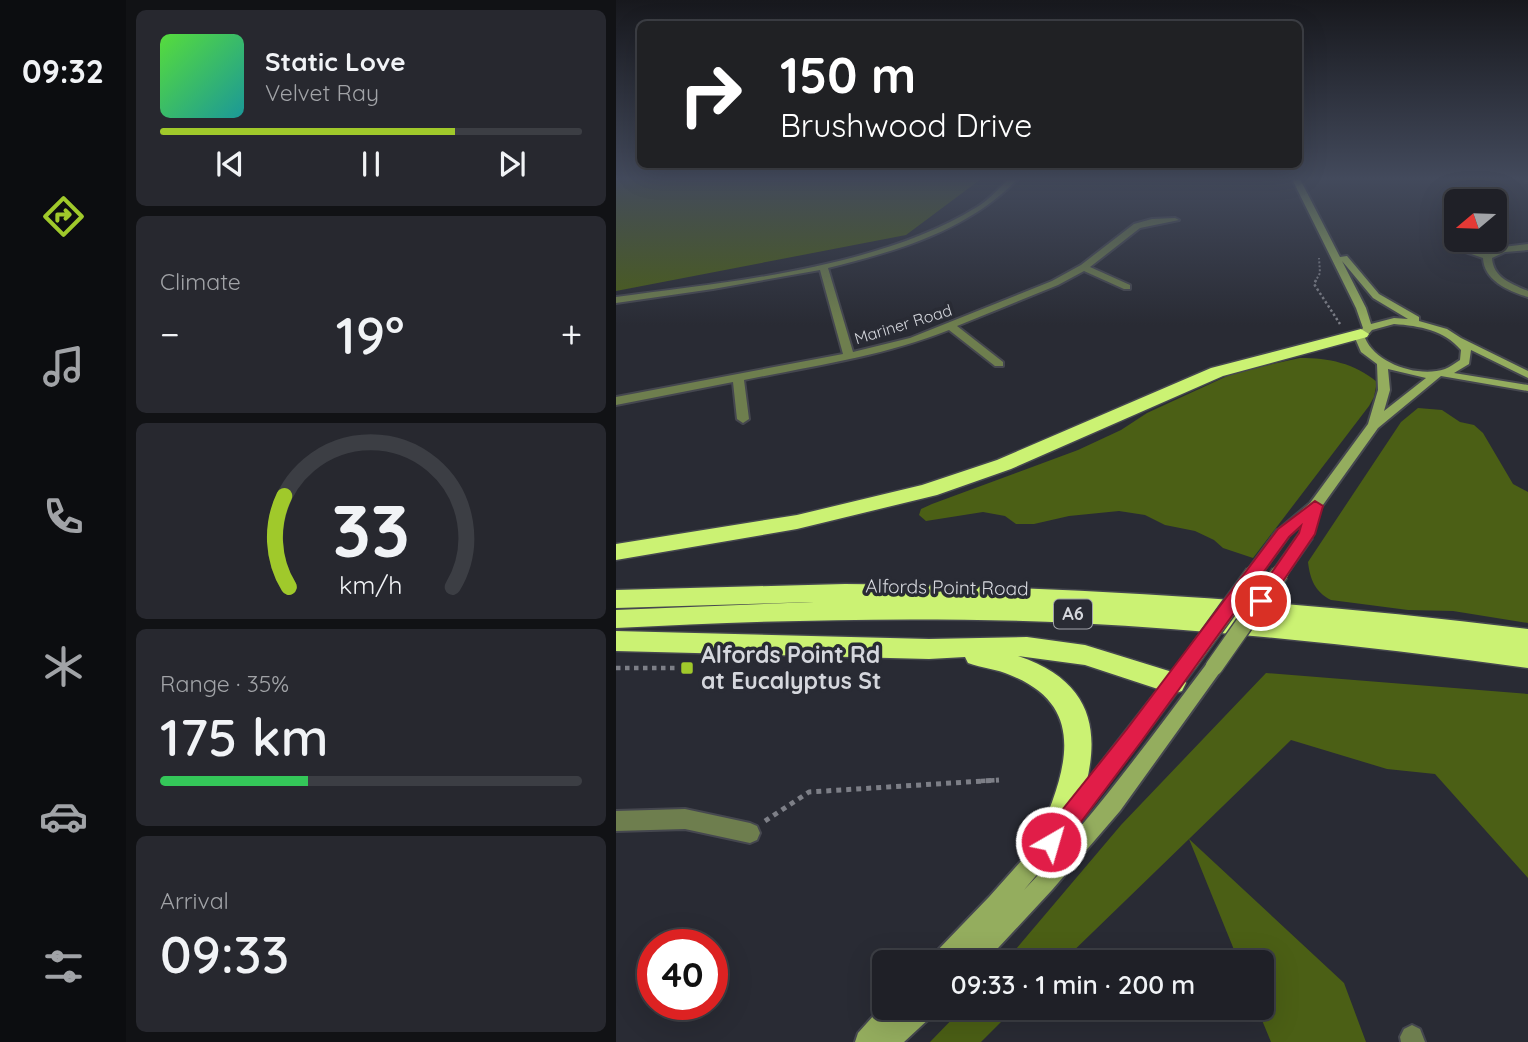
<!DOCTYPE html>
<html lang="en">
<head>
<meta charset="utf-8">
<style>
  :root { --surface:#1f2027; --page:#27282f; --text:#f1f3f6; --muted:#a1a3a7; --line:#3c3e44; --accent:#a0c92b }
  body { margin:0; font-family:Quicksand,sans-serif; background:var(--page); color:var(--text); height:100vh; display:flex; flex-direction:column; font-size:26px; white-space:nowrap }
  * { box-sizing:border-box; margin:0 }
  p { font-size:23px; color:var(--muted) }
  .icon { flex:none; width:38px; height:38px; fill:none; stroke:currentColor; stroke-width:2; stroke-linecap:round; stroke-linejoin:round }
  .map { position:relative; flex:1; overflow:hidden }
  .drawer { display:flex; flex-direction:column; gap:10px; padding:10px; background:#111215; width:490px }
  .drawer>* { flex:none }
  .top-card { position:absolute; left:21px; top:21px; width:665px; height:147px; border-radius:10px; box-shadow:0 7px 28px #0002,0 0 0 2px var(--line); background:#202124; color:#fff; overflow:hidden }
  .needle { width:46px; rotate:251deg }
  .controls { position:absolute; left:828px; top:189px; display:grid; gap:14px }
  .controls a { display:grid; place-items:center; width:63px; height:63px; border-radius:10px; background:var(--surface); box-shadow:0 7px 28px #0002,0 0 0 2px var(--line); font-size:35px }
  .speed { position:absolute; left:21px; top:929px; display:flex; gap:14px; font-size:35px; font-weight:700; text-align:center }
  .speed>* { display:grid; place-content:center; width:91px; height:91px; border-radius:50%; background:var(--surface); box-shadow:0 7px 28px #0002,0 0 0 2px var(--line); line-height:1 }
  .speed .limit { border:10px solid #d22; background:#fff; color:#111 }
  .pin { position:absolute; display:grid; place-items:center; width:60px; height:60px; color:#fff; margin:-30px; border:4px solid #fff; border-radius:50%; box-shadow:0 2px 7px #0007 }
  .me { position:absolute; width:77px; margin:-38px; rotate:38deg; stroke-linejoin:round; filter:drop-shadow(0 0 5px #0008) }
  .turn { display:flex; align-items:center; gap:24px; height:147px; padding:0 28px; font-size:32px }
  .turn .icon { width:91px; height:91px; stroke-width:2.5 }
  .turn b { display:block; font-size:49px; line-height:60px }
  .big { font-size:52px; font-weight:600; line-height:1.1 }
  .drawer .widget { flex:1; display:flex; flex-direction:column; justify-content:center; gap:10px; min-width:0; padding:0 24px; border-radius:10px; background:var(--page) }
  .drawer .dial { align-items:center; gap:0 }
  .dial svg { height:182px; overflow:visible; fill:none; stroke:var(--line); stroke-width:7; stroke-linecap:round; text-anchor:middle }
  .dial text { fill:var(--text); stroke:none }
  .song { display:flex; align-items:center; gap:21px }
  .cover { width:84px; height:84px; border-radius:10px; background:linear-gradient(135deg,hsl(110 70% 55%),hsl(180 70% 35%)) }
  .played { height:7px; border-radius:4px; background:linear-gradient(90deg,var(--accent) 70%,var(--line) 70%) }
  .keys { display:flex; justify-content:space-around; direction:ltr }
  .heat { display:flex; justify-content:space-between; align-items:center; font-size:38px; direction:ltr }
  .charge { height:10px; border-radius:5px; background:linear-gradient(90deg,#34c759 35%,var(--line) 0) }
  .trip { position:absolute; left:256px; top:950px; width:402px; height:70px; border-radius:10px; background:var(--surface); box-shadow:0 7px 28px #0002,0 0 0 2px var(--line); font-weight:600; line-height:70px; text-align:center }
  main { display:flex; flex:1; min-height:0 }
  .tabs { display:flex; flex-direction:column; width:126px; justify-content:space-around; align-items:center; background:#0c0d10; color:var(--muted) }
  .tabs .icon { width:49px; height:49px }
  .tabs .on { color:var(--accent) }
  .tabs b { font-size:32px; color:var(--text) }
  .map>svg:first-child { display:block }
  .forest { fill:#4b5f15 }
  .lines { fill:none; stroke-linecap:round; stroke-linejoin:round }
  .street-casing { stroke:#45474f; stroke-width:4 }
  .secondary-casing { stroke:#45474f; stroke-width:4 }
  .highway-casing { stroke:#45474f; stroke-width:3 }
  .path-far3 { stroke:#7d7f87; stroke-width:2; stroke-dasharray:2 2; stroke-linecap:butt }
  .path-far2 { stroke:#7d7f87; stroke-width:2.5; stroke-dasharray:2.5 2.5; stroke-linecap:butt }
  .path-far1 { stroke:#7d7f87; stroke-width:4.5; stroke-dasharray:4.5 4.5; stroke-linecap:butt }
  .path { stroke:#7d7f87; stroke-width:5; stroke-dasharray:5 5; stroke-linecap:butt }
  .street { fill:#6e7e4e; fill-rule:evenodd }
  .secondary { fill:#94ad5e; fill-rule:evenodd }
  .highway { fill:#cbf273; fill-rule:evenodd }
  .secondary-bridge-far1-casing { stroke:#45474f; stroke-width:17; stroke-linecap:butt }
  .secondary-bridge-casing { stroke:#45474f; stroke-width:20; stroke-linecap:butt }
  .secondary-bridge-far1 { stroke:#94ad5e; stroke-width:13 }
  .secondary-bridge { stroke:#94ad5e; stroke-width:17 }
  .route { fill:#e11d48; stroke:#92132f; stroke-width:2 }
  .poi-dot { fill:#a0c92b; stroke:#292b34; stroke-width:2.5 }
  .labels { text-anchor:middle; stroke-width:7; stroke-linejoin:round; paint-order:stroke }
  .far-street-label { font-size:16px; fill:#d5d7dd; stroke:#292b34 }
  .shield { fill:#292b34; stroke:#a1a3aa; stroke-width:2 }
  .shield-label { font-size:18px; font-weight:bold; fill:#d5d7dd }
  .street-label { font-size:19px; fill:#d5d7dd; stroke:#292b34 }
  .near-poi-label { font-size:23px; font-weight:bold; fill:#d5d7dd; stroke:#292b34; text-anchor:start }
</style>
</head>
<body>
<main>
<nav class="tabs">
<b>09:32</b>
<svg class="icon on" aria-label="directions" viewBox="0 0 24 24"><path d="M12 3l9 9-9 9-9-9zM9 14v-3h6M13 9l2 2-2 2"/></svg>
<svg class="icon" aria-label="music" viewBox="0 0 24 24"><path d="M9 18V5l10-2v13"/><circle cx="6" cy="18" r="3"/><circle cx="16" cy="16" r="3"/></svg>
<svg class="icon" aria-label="phone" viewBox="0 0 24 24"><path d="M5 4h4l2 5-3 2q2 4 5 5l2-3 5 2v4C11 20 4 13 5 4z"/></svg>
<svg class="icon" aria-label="climate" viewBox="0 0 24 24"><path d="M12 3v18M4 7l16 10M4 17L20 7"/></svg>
<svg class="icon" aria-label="car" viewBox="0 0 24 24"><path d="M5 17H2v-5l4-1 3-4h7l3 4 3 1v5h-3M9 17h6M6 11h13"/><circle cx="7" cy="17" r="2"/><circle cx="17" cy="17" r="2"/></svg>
<svg class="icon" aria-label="filters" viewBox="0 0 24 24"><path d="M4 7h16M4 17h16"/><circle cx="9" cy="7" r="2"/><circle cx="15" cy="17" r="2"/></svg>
</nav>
<section class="drawer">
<div class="widget">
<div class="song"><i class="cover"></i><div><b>Static Love</b><p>Velvet Ray</p></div></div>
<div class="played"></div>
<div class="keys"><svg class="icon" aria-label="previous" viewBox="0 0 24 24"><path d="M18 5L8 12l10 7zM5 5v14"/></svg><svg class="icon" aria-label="pause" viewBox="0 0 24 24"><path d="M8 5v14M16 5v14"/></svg><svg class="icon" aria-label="next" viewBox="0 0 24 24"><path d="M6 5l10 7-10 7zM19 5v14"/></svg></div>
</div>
<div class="widget"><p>Climate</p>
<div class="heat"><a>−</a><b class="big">19°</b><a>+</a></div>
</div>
<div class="widget dial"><svg viewBox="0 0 100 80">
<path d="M14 69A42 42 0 1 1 86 69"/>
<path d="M14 69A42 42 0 0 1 12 29" stroke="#a0c92b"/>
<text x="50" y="56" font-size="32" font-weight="700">33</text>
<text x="50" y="72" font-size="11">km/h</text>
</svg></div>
<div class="widget"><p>Range · 35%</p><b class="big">175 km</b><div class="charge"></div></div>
<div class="widget"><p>Arrival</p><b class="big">09:33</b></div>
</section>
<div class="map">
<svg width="912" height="1042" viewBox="0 0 912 1042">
  <rect width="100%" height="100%" fill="#292b34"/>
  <path class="forest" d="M0 179H365L290 235 0 291Z
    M684 358C713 358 738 363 761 382L758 397 753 406 637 558 607 548 598 540 579 531 549 525 529 515 503 511 453 516 418 524H400L389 516 367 512 310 521 303 515 305 509 316 504 462 450 505 430 531 413 620 372Z
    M802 408 826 410 844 422 858 425 867 433 897 484 912 492V623L837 611 792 610 715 600C699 592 694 579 692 562L785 422Z
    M650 673 912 694V878L819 774 771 769 675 740 573 839 728 983 750 1042H655L641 1008H646V962H623L573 839 446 962H389L505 825Z
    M347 1008H399L365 1042H314Z"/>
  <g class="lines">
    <defs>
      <path id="street" d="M393 179H402C351 231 281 251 212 268L237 352 294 338 436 281 465 265 518 224 536 219 559 218 563 220 524 228 474 267 514 285V289H508L468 271 442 285 341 326 387 362V366H379L333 330C268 356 197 366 128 380L133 419 127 423 121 419 117 382 0 405V397L227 354 204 270 97 289 0 303V297C113 282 263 268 361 207 373 200 383 188 393 179Z
        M908 179H912V182H909Z
        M829 241H835L871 254 887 247 912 244V250L889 252 876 258C877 278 896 284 912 291V297C893 291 868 281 867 258L829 245Z
        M69 809 134 823 141 826 144 833 141 840 134 843 69 829 0 831V811Z
        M796 1025 804 1029 809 1042H785L784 1037 788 1029Z"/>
      <path id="secondary" d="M676 179H684L724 257 731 256 763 294 803 317V321L831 329 845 338 912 371V378L855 350 853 364 838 373 912 385V391L825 376 762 428 704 509 672 536 667 538 660 533 662 530 694 503 752 424 762 390 761 364 745 352 739 338 747 328 740 308ZM726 261 757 298 792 319 778 318 755 324 750 308ZM778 324C804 326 828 330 845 350L844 360C839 363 834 367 829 369 803 378 760 364 749 338L756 330ZM772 369 810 378 768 411 774 390Z
        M572 657 578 659 580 664 578 669 459 828 452 831 445 828 442 821 445 814 566 659Z
        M598 660 604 662 606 667 604 672 504 811 436 890 369 962H343L344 960 341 962H315L318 954 373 897 430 833 437 830 444 833 447 840 444 847 408 890C476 819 533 740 592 662Z
        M268 1004V1008H320L316 1016 288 1042H239L242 1033Z"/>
      <path id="highway" d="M745 329 753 334 751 337 607 376 395 469 321 495 181 529 0 560V544L181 515 306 485 381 460 595 368Z
        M229 584C458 586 685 601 912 629V668C762 647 611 631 460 623 306 616 153 620 0 628V610L198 602 0 608V590Z
        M0 631 313 639 411 637 469 645 566 675 570 683 566 691 557 694 469 665 402 656C507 691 478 775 446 853L435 857 424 853 420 842C446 780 478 708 394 675 381 669 366 668 352 663L349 657 313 659 0 651Z"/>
    </defs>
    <use href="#street" class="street-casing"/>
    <use href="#secondary" class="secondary-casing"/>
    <use href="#highway" class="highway-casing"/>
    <path class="path-far3" d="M699 282 704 273 703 258"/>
    <path class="path-far2" d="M700 280 698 284 724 324"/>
    <path class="path-far1" d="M0 668H71
      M365 781 383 780"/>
    <path class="path" d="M149 821 193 792 383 780"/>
    <use href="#street" class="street"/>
    <use href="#secondary" class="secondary"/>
    <use href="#highway" class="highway"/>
    <defs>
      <path id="secondary-bridge-far1" d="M637 574 667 533
        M663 574 691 534"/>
      <path id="secondary-bridge" d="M572 664 638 573
        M598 667 664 573"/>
    </defs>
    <use href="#secondary-bridge-far1" class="secondary-bridge-far1-casing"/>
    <use href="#secondary-bridge" class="secondary-bridge-casing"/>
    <use href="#secondary-bridge-far1" class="secondary-bridge-far1"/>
    <use href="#secondary-bridge" class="secondary-bridge"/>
  </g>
  <linearGradient id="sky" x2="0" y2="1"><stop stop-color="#17181d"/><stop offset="0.55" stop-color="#434a5c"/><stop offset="1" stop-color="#434a5c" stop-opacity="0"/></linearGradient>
  <rect width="912" height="325" fill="url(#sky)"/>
  <path class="route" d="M699 501 707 506 699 534 651 605H638L636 601 683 533 685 526 673 537 525 742 444 850 435 853 427 850 424 842 427 834 511 729 662 529Z"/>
  <rect class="poi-dot" x="64" y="661" width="14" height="14" rx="3.5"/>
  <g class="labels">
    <g class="far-street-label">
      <text transform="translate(287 324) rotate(-17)" y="6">Mariner Road</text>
    </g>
    <rect class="shield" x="438" y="599.5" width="38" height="29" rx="5"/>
    <g class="shield-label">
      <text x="457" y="620">A6</text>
    </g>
    <g class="street-label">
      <text transform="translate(331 587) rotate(1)" y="7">Alfords Point Road</text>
    </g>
    <g class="near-poi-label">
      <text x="85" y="663">Alfords Point Rd<tspan x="85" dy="26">at Eucalyptus St</tspan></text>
    </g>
  </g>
</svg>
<div class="controls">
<a><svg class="needle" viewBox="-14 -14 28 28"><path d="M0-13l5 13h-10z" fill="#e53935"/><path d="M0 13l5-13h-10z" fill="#a1a3a7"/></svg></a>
</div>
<div class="speed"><div class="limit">40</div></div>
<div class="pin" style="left:645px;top:601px;background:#d93025"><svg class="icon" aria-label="arrive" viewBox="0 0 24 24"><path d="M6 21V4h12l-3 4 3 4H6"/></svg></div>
<svg class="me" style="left:435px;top:842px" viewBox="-20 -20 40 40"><circle r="17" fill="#e11d48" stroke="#fff" stroke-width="3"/><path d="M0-11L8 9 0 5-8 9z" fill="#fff"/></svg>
<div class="trip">09:33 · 1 min · 200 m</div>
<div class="top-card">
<div class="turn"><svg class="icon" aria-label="right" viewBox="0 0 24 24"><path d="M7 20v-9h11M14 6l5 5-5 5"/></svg><div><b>150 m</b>Brushwood Drive</div></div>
</div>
</div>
</main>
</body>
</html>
